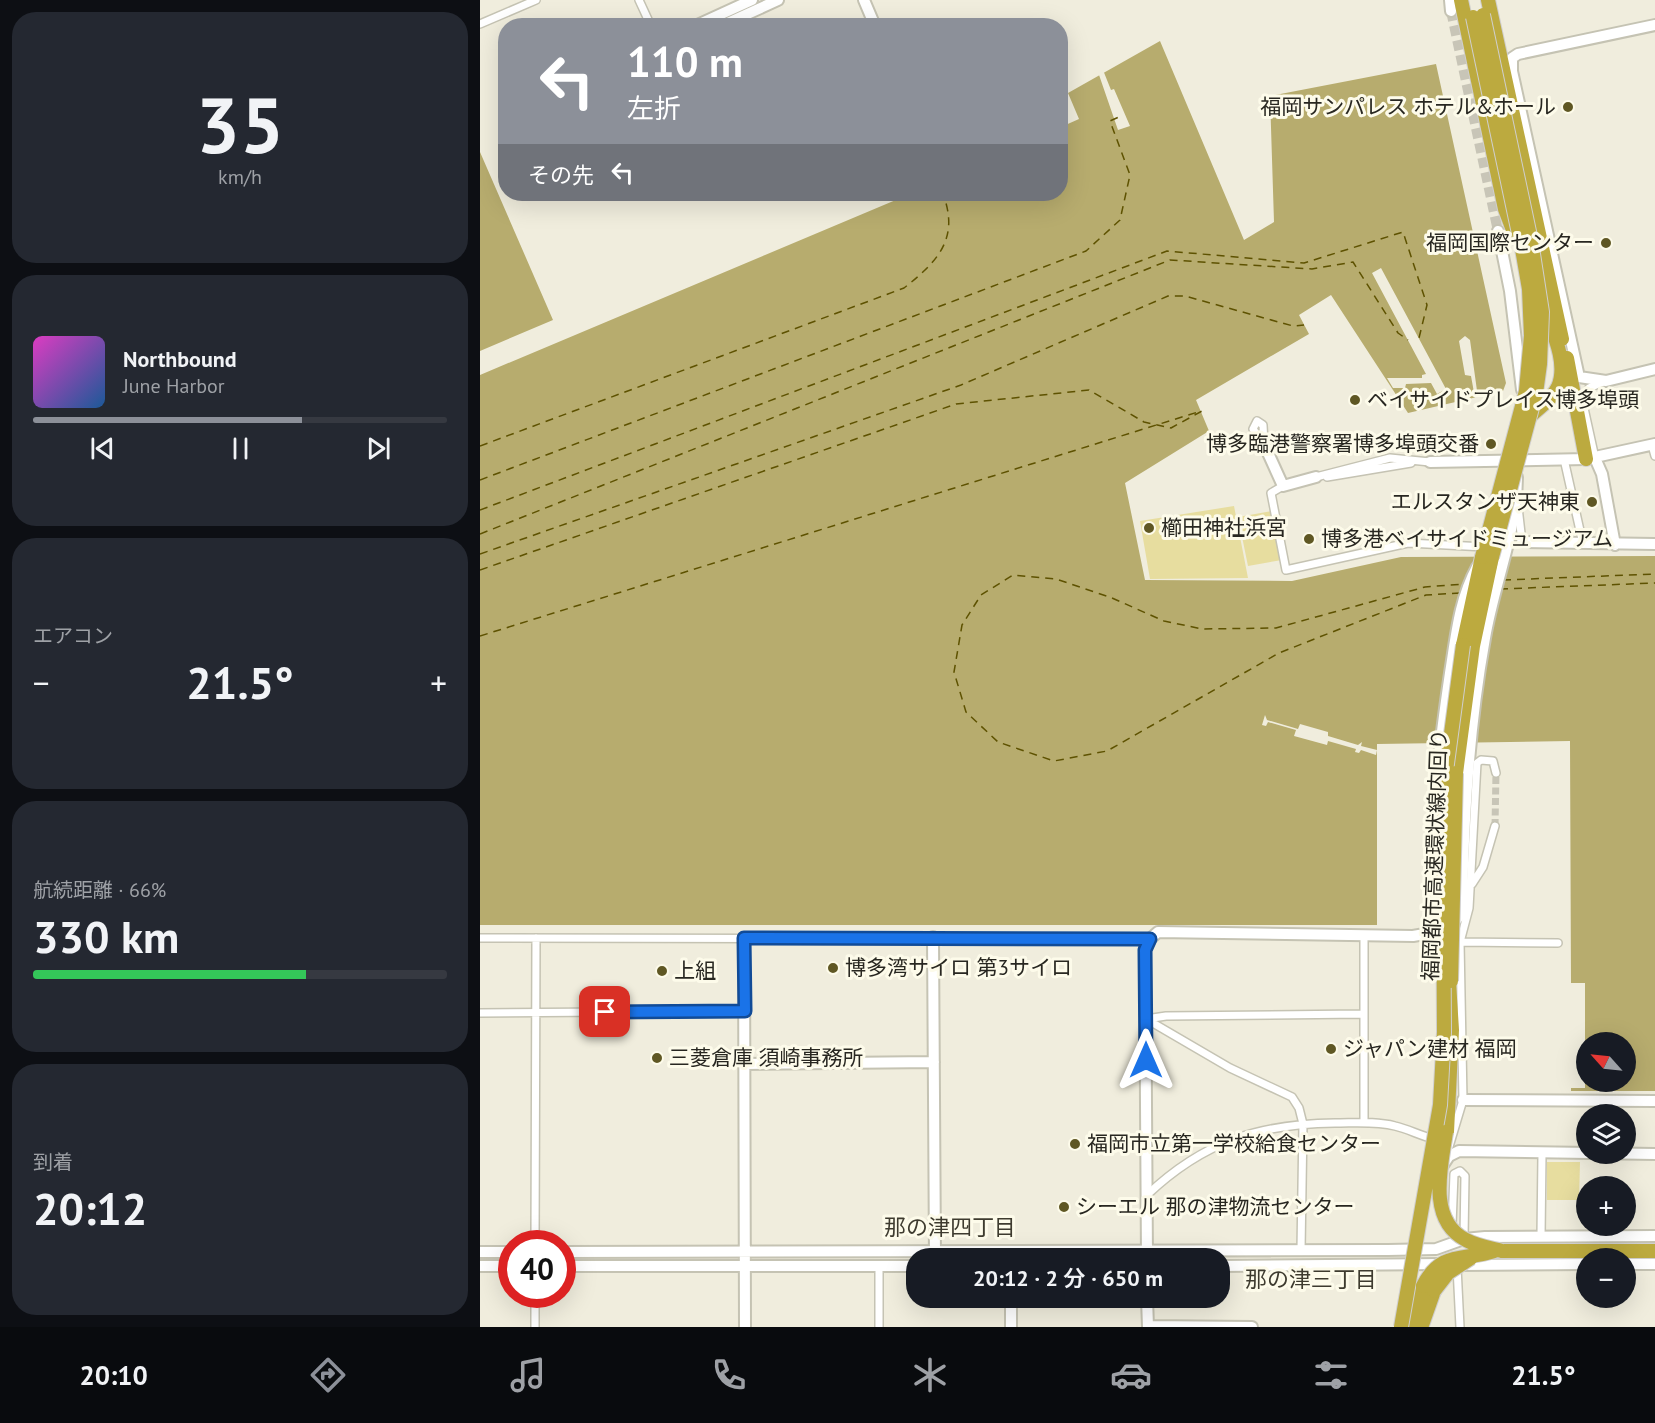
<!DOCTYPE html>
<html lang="ja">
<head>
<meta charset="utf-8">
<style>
  :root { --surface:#171b24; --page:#242831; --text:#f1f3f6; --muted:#9ea1a6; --line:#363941; --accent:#8c9099 }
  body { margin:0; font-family:"PT Sans","Noto Sans JP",sans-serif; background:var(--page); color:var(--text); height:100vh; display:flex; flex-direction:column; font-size:22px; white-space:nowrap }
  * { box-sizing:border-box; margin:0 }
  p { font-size:20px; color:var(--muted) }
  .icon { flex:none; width:33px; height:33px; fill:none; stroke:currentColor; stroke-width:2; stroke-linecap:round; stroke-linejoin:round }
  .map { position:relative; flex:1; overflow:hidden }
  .side { display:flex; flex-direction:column; gap:12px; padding:12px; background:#0d0f14; width:480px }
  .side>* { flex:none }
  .hud { position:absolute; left:18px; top:18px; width:570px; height:183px; border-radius:24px; box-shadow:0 6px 24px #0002; background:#8c9099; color:#fff; overflow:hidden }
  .needle { width:39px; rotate:297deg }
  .buttons { position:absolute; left:1096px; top:1032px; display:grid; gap:12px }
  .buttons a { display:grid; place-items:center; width:60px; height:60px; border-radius:50%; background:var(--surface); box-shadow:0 6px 24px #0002; font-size:30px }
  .speed { position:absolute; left:18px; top:1230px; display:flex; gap:12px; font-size:30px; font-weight:700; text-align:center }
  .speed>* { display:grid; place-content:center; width:78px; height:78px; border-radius:50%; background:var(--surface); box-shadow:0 6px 24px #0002; line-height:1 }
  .speed .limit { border:9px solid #d22; background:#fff; color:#111 }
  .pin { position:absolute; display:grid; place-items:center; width:51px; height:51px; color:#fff; margin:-26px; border-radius:12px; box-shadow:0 3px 9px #0006 }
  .me { position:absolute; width:66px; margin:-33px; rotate:0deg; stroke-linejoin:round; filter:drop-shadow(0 0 4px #0008) }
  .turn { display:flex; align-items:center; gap:21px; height:126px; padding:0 30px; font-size:27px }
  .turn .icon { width:78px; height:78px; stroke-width:2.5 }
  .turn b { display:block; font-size:42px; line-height:51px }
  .then { display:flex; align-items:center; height:57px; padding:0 30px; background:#0003; gap:12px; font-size:22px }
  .big { font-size:45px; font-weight:600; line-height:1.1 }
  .side .widget { flex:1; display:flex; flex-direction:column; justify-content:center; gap:9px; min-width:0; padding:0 21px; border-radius:24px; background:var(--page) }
  .side .dial { align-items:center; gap:0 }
  .dial b { font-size:78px; line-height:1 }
  .song { display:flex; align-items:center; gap:18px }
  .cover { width:72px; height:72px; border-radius:9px; background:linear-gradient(135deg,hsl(310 70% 55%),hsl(210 70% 35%)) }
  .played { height:6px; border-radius:3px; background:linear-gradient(90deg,var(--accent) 65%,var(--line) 65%) }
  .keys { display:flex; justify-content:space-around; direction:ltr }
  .heat { display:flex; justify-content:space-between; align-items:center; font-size:33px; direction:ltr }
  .charge { height:9px; border-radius:4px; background:linear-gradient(90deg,#34c759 66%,var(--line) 0) }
  .trip { position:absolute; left:426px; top:1248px; width:324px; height:60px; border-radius:24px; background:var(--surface); box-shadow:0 6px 24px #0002; font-weight:600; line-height:60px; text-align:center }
  .tab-bar { display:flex; height:96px; justify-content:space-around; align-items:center; background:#090b0e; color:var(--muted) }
  .tab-bar .icon { width:42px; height:42px }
  .tab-bar .selected { color:var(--accent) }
  .tab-bar b { font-size:27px; color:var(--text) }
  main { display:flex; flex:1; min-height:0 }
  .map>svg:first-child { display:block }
  .green { fill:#e7dd9f }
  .water { fill:#b7ac6e; fill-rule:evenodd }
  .pier { fill:#f0eddd }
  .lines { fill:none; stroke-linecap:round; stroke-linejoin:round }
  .ferry { stroke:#5e5201; stroke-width:1.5; stroke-dasharray:8 6; stroke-linecap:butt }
  .street-tunnel { stroke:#c8c5b7; stroke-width:7; stroke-dasharray:7 3.5; stroke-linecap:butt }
  .secondary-tunnel { stroke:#c8c5b7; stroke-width:10; stroke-dasharray:10 5; stroke-linecap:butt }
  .street-casing { stroke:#c5c3b3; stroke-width:10 }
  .secondary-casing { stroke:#c5c3b3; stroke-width:14 }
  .highway-casing { stroke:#d0cfce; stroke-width:16 }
  .street { stroke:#fff; stroke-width:7 }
  .secondary { stroke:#fff; stroke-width:10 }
  .highway { stroke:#bcaa3f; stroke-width:14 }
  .highway-bridge-casing { stroke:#d0cfce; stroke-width:16; stroke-linecap:butt }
  .highway-bridge { stroke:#bcaa3f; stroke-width:14 }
  .route-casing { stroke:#114b97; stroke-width:15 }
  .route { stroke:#1a73e8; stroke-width:10 }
  .poi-dot { fill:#5f5723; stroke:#fdfbea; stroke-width:2 }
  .labels { text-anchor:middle; stroke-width:6; stroke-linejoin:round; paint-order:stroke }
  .poi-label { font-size:21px; fill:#282721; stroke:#fdfbea; text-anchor:start }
  .street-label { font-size:21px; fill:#282721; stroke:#fdfbea }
  .neighbourhood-label { font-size:22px; fill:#3e3b2f; stroke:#fdfbea }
</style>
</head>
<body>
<main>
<section class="side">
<div class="widget dial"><b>35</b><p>km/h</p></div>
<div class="widget">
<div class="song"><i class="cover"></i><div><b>Northbound</b><p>June Harbor</p></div></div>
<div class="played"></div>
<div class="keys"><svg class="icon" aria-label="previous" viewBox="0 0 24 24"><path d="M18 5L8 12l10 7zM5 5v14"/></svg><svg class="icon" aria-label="pause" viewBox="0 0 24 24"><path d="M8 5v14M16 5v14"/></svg><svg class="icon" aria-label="next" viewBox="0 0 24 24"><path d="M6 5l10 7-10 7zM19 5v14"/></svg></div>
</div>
<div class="widget"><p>エアコン</p>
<div class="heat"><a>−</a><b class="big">21.5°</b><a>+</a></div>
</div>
<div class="widget"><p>航続距離 · 66%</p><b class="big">330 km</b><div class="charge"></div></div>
<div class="widget"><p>到着</p><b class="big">20:12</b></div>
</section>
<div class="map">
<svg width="1175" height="1327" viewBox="0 0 1175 1327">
  <rect width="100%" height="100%" fill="#f0eddd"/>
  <path class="green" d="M754 506 768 578 670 579 660 521Z
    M792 511 802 560 768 566 758 517Z
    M1067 1162H1100L1099 1200H1067Z"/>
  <path class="water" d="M680 41 764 240 794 222 790 96 956 64 1026 383 1023 391 928 413 851 295 819 315 829 334 716 400 729 431 645 483 665 580 812 581 921 557 1175 556V1091H1091V1088H1105V983H1091L1090 741 897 744V925H0V375L430 194H580L581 127 599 119 588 93ZM1107 1042H1146V1082H1107Z
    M0 152 73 320 0 351Z"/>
  <path class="pier" d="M623 70 631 90 634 89 650 126 638 130 618 72Z
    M901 268 966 389 957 394 951 383 926 384 925 388H913L907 378H942V375L946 374 892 273Z
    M985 336 990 340 998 398H995L991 376 985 375 979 341Z
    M785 715 787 720 818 729 820 724 848 732V736L878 745 882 742 881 746 897 750 896 755 881 750 879 753 875 752 876 749 848 741 847 745 814 736 816 730 788 722 786 726 782 725Z"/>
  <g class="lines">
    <path class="ferry" d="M0 446 424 288C457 262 480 239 463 194
      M0 480 606 251 640 220 650 175 630 121 639 117
      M0 510 687 251 824 263 923 232 947 305 939 338
      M0 534 690 260 832 269 873 262 918 333 928 340
      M0 554 481 385 688 296H705L813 326 824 325
      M0 570 476 404 609 390 664 422 691 428 722 411
      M1023 580 1175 574
      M1020 589 1175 583
      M980 593 946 595 799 653 627 751 574 761 518 742 486 712 474 672 482 625 501 595 533 575 576 579 632 598 684 621 722 629 796 628 945 587 985 584
      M0 636 718 412"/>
    <path class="street-tunnel" d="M1015 826 1016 773"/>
    <path class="secondary-tunnel" d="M971 11 1018 231"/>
    <defs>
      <path id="street" d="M159 0 171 26
        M0 24 56 0
        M777 421 783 425 784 444 773 429Z
        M1172 445 1175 456
        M1115 458 1102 399 1109 388 1123 382
        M1084 459 1103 544
        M836 477 910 458 950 462
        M847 477 931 463
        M803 486 791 493 806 570 928 543 1005 547
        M1038 507 1042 542
        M992 884 1003 867 1015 826
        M0 938 670 939
        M980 942 1078 943
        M0 1013 265 1011
        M884 1123V935
        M968 1150 983 1100 980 942 989 908 997 763 1001 760 1013 761 1016 773
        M667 1195C724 1141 779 1124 855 1123 875 1123 896 1121 915 1126 928 1129 941 1136 954 1139
        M972 1225 974 1174 980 1171 985 1176 984 1237
        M1061 1236 1062 1154
        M55 1244 56 938
        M821 1250 823 1124 819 1108 812 1097 750 1068 666 1019 686 1016 883 1014
        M399 1265V1327
        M977 1267 980 1327
        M55 1327V1294"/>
      <path id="secondary" d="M384 0 395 26
        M970 0 971 11
        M1175 25 1038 54 1032 58V71L1099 377 1126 381 1175 369
        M215 26 272 0
        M241 26 298 0
        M1018 231 1030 291 1042 390
        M784 444 803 486 836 477
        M1115 458 1122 474 1135 545
        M950 462 1106 459 1175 444
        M1042 542 1175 544
        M958 864C951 802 961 735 970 673 976 636 979 600 997 567
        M971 927 980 915 982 903C984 813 989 726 1005 638 1014 584 1037 532 1037 477
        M453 937 455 1258
        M264 938 265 1327
        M265 1064 454 1062
        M983 1100 1175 1101
        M961 1168 969 1156 979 1151 1175 1154
        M0 1252H32
        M82 1252 908 1250 956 1249 984 1239 1005 1237 1175 1236
        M667 1258 665 950 670 939 678 932 933 936 956 932 964 925 963 922
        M1146 1264H1175
        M981 1265 1107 1264
        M0 1266H32
        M82 1266H436
        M740 1266 963 1264
        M531 1298V1327
        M667 1298 668 1327
        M668 1326 772 1327"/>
      <path id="highway" d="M981 0 1025 209 1036 238
        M1008 0 1082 339
        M1087 358 1106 459
        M1046 421C1055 409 1071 402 1078 387 1089 362 1071 329 1063 306
        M983 645 1002 557
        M976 773 993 646 1012 557
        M967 1132 972 1030 969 982
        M1014 1251H1175
        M942 1325 954 1291
        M934 1327 943 1286"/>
    </defs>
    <use href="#street" class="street-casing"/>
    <use href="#secondary" class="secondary-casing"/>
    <use href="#highway" class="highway-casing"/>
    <use href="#street" class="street"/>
    <use href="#secondary" class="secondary"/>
    <use href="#highway" class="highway"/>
    <defs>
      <path id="highway-bridge" d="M1003 15 1051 241 1062 312 1060 364 1056 393 1012 557
        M993 17 1041 243 1049 289 1051 336 1046 391 1002 557
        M971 981 976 773
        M966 1132C961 1167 947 1220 986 1240 997 1246 1010 1248 1022 1251
        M943 1286C961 1250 984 1261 1014 1251
        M954 1291 968 1273 991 1258
        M921 1327 960 1105 964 1032 963 866 966 771 983 645"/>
    </defs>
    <use href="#highway-bridge" class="highway-bridge-casing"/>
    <use href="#highway-bridge" class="highway-bridge"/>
  </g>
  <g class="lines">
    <defs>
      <path id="route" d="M125 1012 265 1011 264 938 670 939 665 950 666 1060"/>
    </defs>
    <use href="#route" class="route-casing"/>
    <use href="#route" class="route"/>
  </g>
  <g class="poi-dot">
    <circle cx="1088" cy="107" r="6"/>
    <circle cx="1126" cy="243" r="6"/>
    <circle cx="875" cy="400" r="6"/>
    <circle cx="1011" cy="444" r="6"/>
    <circle cx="1112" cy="502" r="6"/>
    <circle cx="669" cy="528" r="6"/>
    <circle cx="829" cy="539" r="6"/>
    <circle cx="353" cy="968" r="6"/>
    <circle cx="182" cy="971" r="6"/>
    <circle cx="851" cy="1049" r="6"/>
    <circle cx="177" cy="1058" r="6"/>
    <circle cx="595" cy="1144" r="6"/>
    <circle cx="584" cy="1207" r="6"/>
  </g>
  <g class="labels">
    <g class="poi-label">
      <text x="1076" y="114" text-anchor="end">福岡サンパレス ホテル&amp;ホール</text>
      <text x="1114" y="250" text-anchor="end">福岡国際センター</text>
      <text x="887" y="407">ベイサイドプレイス博多埠頭</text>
      <text x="999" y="451" text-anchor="end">博多臨港警察署博多埠頭交番</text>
      <text x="1100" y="509" text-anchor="end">エルスタンザ天神東</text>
      <text x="681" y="535">櫛田神社浜宮</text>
      <text x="841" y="546">博多港ベイサイドミュージアム</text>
      <text x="365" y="975">博多湾サイロ 第3サイロ</text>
      <text x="194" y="978">上組</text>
      <text x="863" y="1056">ジャパン建材 福岡</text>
      <text x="189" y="1065">三菱倉庫 須崎事務所</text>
      <text x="607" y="1151">福岡市立第一学校給食センター</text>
      <text x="596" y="1214">シーエル 那の津物流センター</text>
    </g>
    <g class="street-label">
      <text transform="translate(955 855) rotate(-88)" y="7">福岡都市高速環状線内回り</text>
    </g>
    <g class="neighbourhood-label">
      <text x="470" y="1235">那の津四丁目</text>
      <text x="831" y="1287">那の津三丁目</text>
    </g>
  </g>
</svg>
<div class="buttons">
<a><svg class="needle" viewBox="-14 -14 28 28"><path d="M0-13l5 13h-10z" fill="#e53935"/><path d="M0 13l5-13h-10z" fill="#9ea1a6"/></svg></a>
<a><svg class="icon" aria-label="layers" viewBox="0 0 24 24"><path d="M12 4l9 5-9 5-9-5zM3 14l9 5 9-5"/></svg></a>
<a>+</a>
<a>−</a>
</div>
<div class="speed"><div class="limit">40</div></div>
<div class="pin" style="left:125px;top:1012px;background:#d93025"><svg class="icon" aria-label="arrive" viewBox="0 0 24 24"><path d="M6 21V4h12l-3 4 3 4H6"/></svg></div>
<svg class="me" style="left:666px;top:1060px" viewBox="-20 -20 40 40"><path d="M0-17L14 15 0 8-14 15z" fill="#1a73e8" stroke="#fff" stroke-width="4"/></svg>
<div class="trip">20:12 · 2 分 · 650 m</div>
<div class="hud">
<div class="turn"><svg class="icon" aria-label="left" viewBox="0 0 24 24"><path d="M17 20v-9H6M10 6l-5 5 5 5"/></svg><div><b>110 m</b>左折</div></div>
<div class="then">その先<svg class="icon" aria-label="left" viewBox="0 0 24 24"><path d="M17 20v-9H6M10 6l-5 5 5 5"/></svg></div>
</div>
</div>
</main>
<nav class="tab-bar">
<b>20:10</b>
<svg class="icon selected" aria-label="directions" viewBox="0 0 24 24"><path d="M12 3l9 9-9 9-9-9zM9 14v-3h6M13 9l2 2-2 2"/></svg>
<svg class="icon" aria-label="music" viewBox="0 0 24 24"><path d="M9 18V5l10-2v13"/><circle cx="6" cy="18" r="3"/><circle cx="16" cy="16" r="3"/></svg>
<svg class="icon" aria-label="phone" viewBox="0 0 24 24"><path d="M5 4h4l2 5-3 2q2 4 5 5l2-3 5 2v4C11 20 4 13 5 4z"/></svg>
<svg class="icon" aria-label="climate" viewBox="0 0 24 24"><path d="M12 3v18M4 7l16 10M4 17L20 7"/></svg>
<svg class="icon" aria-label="car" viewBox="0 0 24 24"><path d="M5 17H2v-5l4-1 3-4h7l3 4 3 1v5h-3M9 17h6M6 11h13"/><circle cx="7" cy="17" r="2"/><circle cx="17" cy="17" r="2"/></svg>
<svg class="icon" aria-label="filters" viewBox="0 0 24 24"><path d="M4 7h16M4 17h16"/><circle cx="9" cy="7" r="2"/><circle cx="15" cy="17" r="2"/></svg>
<b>21.5°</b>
</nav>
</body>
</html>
